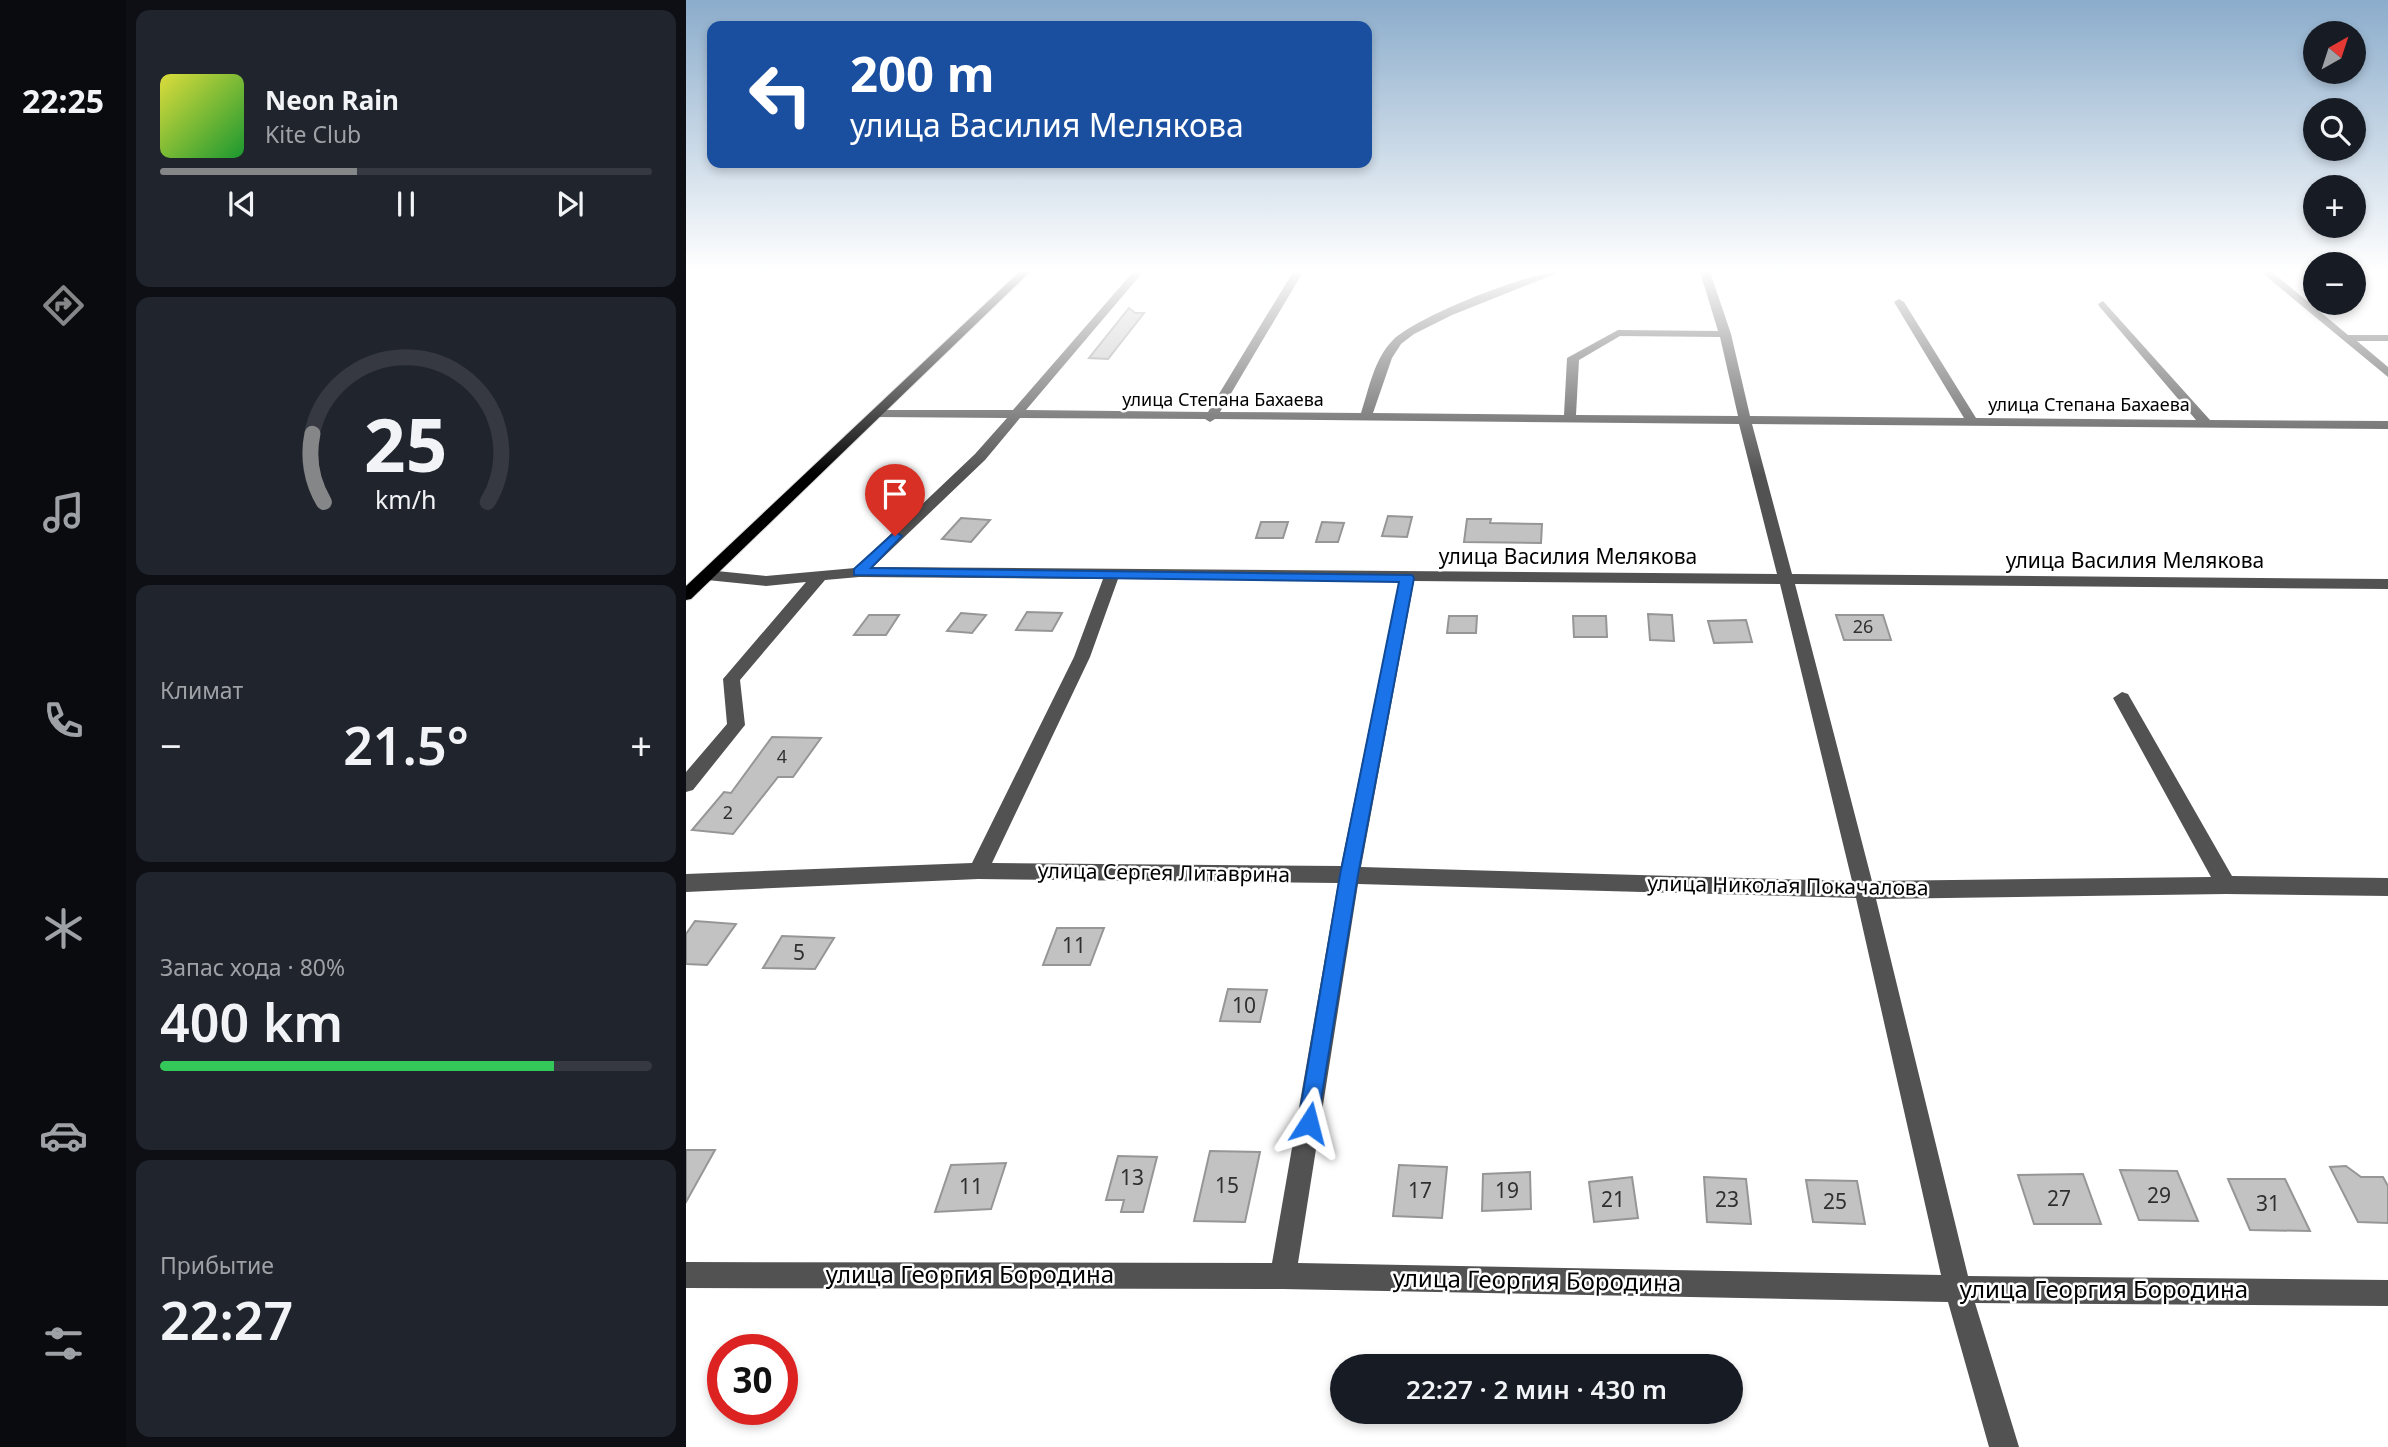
<!DOCTYPE html>
<html lang="ru">
<head>
<meta charset="utf-8">
<style>
  :root { --surface:#171b24; --page:#20242c; --text:#f1f3f6; --muted:#9ea1a6; --line:#363941; --accent:#858687 }
  body { margin:0; font-family:"Noto Sans",sans-serif; background:var(--page); color:var(--text); height:100vh; display:flex; flex-direction:column; font-size:26px; white-space:nowrap }
  * { box-sizing:border-box; margin:0 }
  p { font-size:23px; color:var(--muted) }
  .icon { flex:none; width:38px; height:38px; fill:none; stroke:currentColor; stroke-width:2; stroke-linecap:round; stroke-linejoin:round }
  .map { position:relative; flex:1; overflow:hidden }
  .panel { display:flex; flex-direction:column; gap:10px; padding:10px; background:#0d0f14; width:560px }
  .panel>* { flex:none }
  .guide { position:absolute; left:21px; top:21px; width:665px; height:147px; border-radius:14px; box-shadow:0 4px 10px #0003; background:#1a4fa0; color:#fff; overflow:hidden }
  .needle { width:46px; rotate:39deg }
  .tools { position:absolute; left:1617px; top:21px; display:grid; gap:14px }
  .tools a { display:grid; place-items:center; width:63px; height:63px; border-radius:50%; background:var(--surface); box-shadow:0 4px 10px #0003; font-size:35px }
  .speed { position:absolute; left:21px; top:1334px; display:flex; gap:14px; font-size:35px; font-weight:700; text-align:center }
  .speed>* { display:grid; place-content:center; width:91px; height:91px; border-radius:50%; background:var(--surface); box-shadow:0 4px 10px #0003; line-height:1 }
  .speed .limit { border:10px solid #d22; background:#fff; color:#111 }
  .pin { position:absolute; display:grid; place-items:center; width:60px; height:60px; color:#fff; margin:-72px -30px; border-radius:50% 50% 50% 0; rotate:-45deg; box-shadow:0 0 7px #0007 }
  .pin .icon { rotate:45deg }
  .me { position:absolute; width:77px; margin:-38px; rotate:9deg; stroke-linejoin:round; filter:drop-shadow(0 0 5px #0008) }
  .turn { display:flex; align-items:center; gap:24px; height:147px; padding:0 28px; font-size:32px }
  .turn .icon { width:91px; height:91px; stroke-width:2.5 }
  .turn b { display:block; font-size:49px; line-height:60px }
  .big { font-size:52px; font-weight:600; line-height:1.1 }
  .panel .tile { flex:1; display:flex; flex-direction:column; justify-content:center; gap:10px; min-width:0; padding:0 24px; border-radius:14px; background:var(--page) }
  .panel .dial { align-items:center; gap:0 }
  .dial svg { height:182px; overflow:visible; fill:none; stroke:var(--line); stroke-width:7; stroke-linecap:round; text-anchor:middle }
  .dial text { fill:var(--text); stroke:none }
  .song { display:flex; align-items:center; gap:21px }
  .cover { width:84px; height:84px; border-radius:10px; background:linear-gradient(135deg,hsl(60 70% 55%),hsl(130 70% 35%)) }
  .played { height:7px; border-radius:4px; background:linear-gradient(90deg,var(--accent) 40%,var(--line) 40%) }
  .keys { display:flex; justify-content:space-around; direction:ltr }
  .heat { display:flex; justify-content:space-between; align-items:center; font-size:38px; direction:ltr }
  .charge { height:10px; border-radius:5px; background:linear-gradient(90deg,#34c759 80%,var(--line) 0) }
  .trip { position:absolute; left:644px; top:1354px; width:413px; height:70px; border-radius:35px; background:var(--surface); box-shadow:0 4px 10px #0003; font-weight:600; line-height:70px; text-align:center }
  main { display:flex; flex:1; min-height:0 }
  .dock { display:flex; flex-direction:column; width:126px; justify-content:space-around; align-items:center; background:#090b0e; color:var(--muted) }
  .dock .icon { width:49px; height:49px }
  .dock .current { color:var(--accent) }
  .dock b { font-size:32px; color:var(--text) }
  .map>svg:first-child { display:block }
  .building { fill:#c2c2c2; stroke:#969696; stroke-width:2 }
  .lines { fill:none; stroke-linecap:round; stroke-linejoin:round }
  .major-casing { stroke:#dbdbdb; stroke-width:2 }
  .minor { fill:#525252; fill-rule:evenodd }
  .major { fill:#000; fill-rule:evenodd }
  .route { fill:#1a73e8; stroke:#114b97; stroke-width:2 }
  .labels { text-anchor:middle; stroke-width:5; stroke-linejoin:round; paint-order:stroke }
  .far-street-label { font-size:18px; fill:#000; stroke:#fff }
  .number-label { font-size:18px; fill:#303030 }
  .street-label { font-size:21px; fill:#000; stroke:#fff }
  .near-number-label { font-size:21px; fill:#303030 }
  .near-street-label { font-size:24px; fill:#000; stroke:#fff }
</style>
</head>
<body>
<main>
<nav class="dock">
<b>22:25</b>
<svg class="icon current" aria-label="directions" viewBox="0 0 24 24"><path d="M12 3l9 9-9 9-9-9zM9 14v-3h6M13 9l2 2-2 2"/></svg>
<svg class="icon" aria-label="music" viewBox="0 0 24 24"><path d="M9 18V5l10-2v13"/><circle cx="6" cy="18" r="3"/><circle cx="16" cy="16" r="3"/></svg>
<svg class="icon" aria-label="phone" viewBox="0 0 24 24"><path d="M5 4h4l2 5-3 2q2 4 5 5l2-3 5 2v4C11 20 4 13 5 4z"/></svg>
<svg class="icon" aria-label="climate" viewBox="0 0 24 24"><path d="M12 3v18M4 7l16 10M4 17L20 7"/></svg>
<svg class="icon" aria-label="car" viewBox="0 0 24 24"><path d="M5 17H2v-5l4-1 3-4h7l3 4 3 1v5h-3M9 17h6M6 11h13"/><circle cx="7" cy="17" r="2"/><circle cx="17" cy="17" r="2"/></svg>
<svg class="icon" aria-label="filters" viewBox="0 0 24 24"><path d="M4 7h16M4 17h16"/><circle cx="9" cy="7" r="2"/><circle cx="15" cy="17" r="2"/></svg>
</nav>
<section class="panel">
<div class="tile">
<div class="song"><i class="cover"></i><div><b>Neon Rain</b><p>Kite Club</p></div></div>
<div class="played"></div>
<div class="keys"><svg class="icon" aria-label="previous" viewBox="0 0 24 24"><path d="M18 5L8 12l10 7zM5 5v14"/></svg><svg class="icon" aria-label="pause" viewBox="0 0 24 24"><path d="M8 5v14M16 5v14"/></svg><svg class="icon" aria-label="next" viewBox="0 0 24 24"><path d="M6 5l10 7-10 7zM19 5v14"/></svg></div>
</div>
<div class="tile dial"><svg viewBox="0 0 100 80">
<path d="M14 69A42 42 0 1 1 86 69"/>
<path d="M14 69A42 42 0 0 1 9 39" stroke="#858687"/>
<text x="50" y="56" font-size="32" font-weight="700">25</text>
<text x="50" y="72" font-size="11">km/h</text>
</svg></div>
<div class="tile"><p>Климат</p>
<div class="heat"><a>−</a><b class="big">21.5°</b><a>+</a></div>
</div>
<div class="tile"><p>Запас хода · 80%</p><b class="big">400 km</b><div class="charge"></div></div>
<div class="tile"><p>Прибытие</p><b class="big">22:27</b></div>
</section>
<div class="map">
<svg width="1702" height="1447" viewBox="0 0 1702 1447">
  <rect width="100%" height="100%" fill="#fff"/>
  <path class="building" d="M443 308 449 313H458L422 359 403 358Z
    M702 516 726 517 721 537 696 536Z
    M275 518 304 520 285 542 256 539Z
    M781 519H805L804 523 856 524 855 543 778 542Z
    M575 522H602L597 538H570Z
    M636 522 658 523 652 542H630Z
    M341 612 376 613 366 631 330 630Z
    M275 613 300 615 286 633 261 631Z
    M962 614 986 615 988 641 964 640Z
    M183 615H213L200 635H168Z
    M1150 615H1197L1205 640H1158Z
    M763 616H791L790 633H761Z
    M887 616H920L921 637H888Z
    M1060 620 1066 642 1028 643 1022 621Z
    M86 737 135 738 107 777H92L47 834 6 830 38 792 45 793Z
    M9 921 50 924 21 965 0 964V934Z
    M371 928H418L404 965H357Z
    M96 936 148 938 129 969 77 968Z
    M542 989 581 990 574 1022 534 1021Z
    M0 1150H29L0 1202Z
    M524 1151 574 1152 559 1222 508 1221Z
    M432 1156 471 1157 457 1212H435L438 1200H420Z
    M320 1163 305 1209 249 1212 265 1165Z
    M713 1165 761 1167 756 1218 707 1216Z
    M1660 1166 1675 1177H1697L1702 1186V1223L1672 1222 1644 1167Z
    M1434 1170 1491 1171 1512 1221 1453 1220Z
    M844 1172 845 1209 796 1211 797 1174Z
    M1397 1174 1415 1224H1348L1332 1175Z
    M946 1177 952 1218 908 1222 903 1182Z
    M1018 1177 1060 1179 1065 1224 1021 1222Z
    M1542 1179H1599L1624 1231 1564 1230Z
    M1120 1180 1171 1181 1179 1224 1127 1222Z"/>
  <g class="lines">
    <defs>
      <path id="major" d="M333 272H344L5 599 0 600V586Z"/>
    </defs>
    <use href="#major" class="major-casing"/>
    <path class="minor" d="M447 272H457L340 410 522 412 607 272H617L534 412 675 413C683 389 688 359 707 340 730 317 842 272 874 272L766 315 728 334 715 344 706 358 687 413 878 415 881 358 932 330 1032 331 1014 272H1024L1045 334 1064 416 1278 418 1208 302 1213 299 1218 302 1290 418 1510 420 1413 306 1412 304 1417 301 1524 420 1702 421V429L1066 424 1106 574 1702 579V589L1109 584 1186 881 1525 877 1427 698 1436 692 1442 694 1546 876 1702 878V896L1540 894 1190 899 1282 1276 1702 1280V1306L1289 1303 1333 1447H1303L1262 1302 597 1289 0 1288V1262L586 1263 652 883 292 879 0 892V874L286 863 388 657 417 579 173 577 139 580 54 680 59 725 7 790 0 792V772L41 724 37 679 120 582 80 586 21 580 13 575 21 570 80 576 169 568 289 454 321 418 191 417 187 416V410H327ZM934 336 1034 337 1052 416 890 415 893 360ZM334 418 519 419 524 422 529 419 1053 424 1091 574 187 567 299 460ZM432 579 713 581 655 866 306 863 404 657ZM728 581 1094 584 1166 881 675 867ZM672 884 1170 898 1255 1275 612 1263Z
      M1575 272H1586L1662 335H1702V341H1671L1702 367V377Z"/>
    <use href="#major" class="major"/>
  </g>
  <linearGradient id="sky" x2="0" y2="1"><stop stop-color="#8baccb"/><stop offset="0.57" stop-color="#fff"/><stop offset="1" stop-color="#fff" stop-opacity="0"/></linearGradient>
  <rect width="1702" height="475" fill="url(#sky)"/>
  <path class="route" d="M209 532 216 536 185 568 726 575 728 578 672 875 630 1131 623 1134 615 1131 612 1123 654 875 713 582 168 575V569Z"/>
  <g class="labels">
    <g class="far-street-label">
      <text x="537" y="406">улица Степана Бахаева</text>
      <text x="1403" y="411">улица Степана Бахаева</text>
    </g>
    <g class="number-label">
      <text x="1177" y="633">26</text>
      <text x="96" y="763">4</text>
      <text x="42" y="819">2</text>
    </g>
    <g class="street-label">
      <text x="882" y="564">улица Василия Мелякова</text>
      <text x="1449" y="568">улица Василия Мелякова</text>
      <text transform="translate(478 873) rotate(1)" y="7">улица Сергея Литаврина</text>
      <text transform="translate(1102 886) rotate(1)" y="7">улица Николая Покачалова</text>
    </g>
    <g class="near-number-label">
      <text x="388" y="953">11</text>
      <text x="113" y="960">5</text>
      <text x="558" y="1013">10</text>
      <text x="446" y="1185">13</text>
      <text x="541" y="1193">15</text>
      <text x="285" y="1194">11</text>
      <text x="734" y="1198">17</text>
      <text x="821" y="1198">19</text>
      <text x="1473" y="1203">29</text>
      <text x="1373" y="1206">27</text>
      <text x="927" y="1207">21</text>
      <text x="1041" y="1207">23</text>
      <text x="1149" y="1209">25</text>
      <text x="1582" y="1211">31</text>
    </g>
    <g class="near-street-label">
      <text x="284" y="1283">улица Георгия Бородина</text>
      <text transform="translate(851 1281) rotate(1)" y="8">улица Георгия Бородина</text>
      <text x="1418" y="1298">улица Георгия Бородина</text>
    </g>
  </g>
</svg>
<div class="tools">
<a><svg class="needle" viewBox="-14 -14 28 28"><path d="M0-13l5 13h-10z" fill="#e53935"/><path d="M0 13l5-13h-10z" fill="#9ea1a6"/></svg></a>
<a><svg class="icon" aria-label="search" viewBox="0 0 24 24"><circle cx="10" cy="10" r="6"/><path d="M15 15l6 6"/></svg></a>
<a>+</a>
<a>−</a>
</div>
<div class="speed"><div class="limit">30</div></div>
<div class="pin" style="left:209px;top:536px;background:#d93025"><svg class="icon" aria-label="arrive" viewBox="0 0 24 24"><path d="M6 21V4h12l-3 4 3 4H6"/></svg></div>
<svg class="me" style="left:623px;top:1123px" viewBox="-20 -20 40 40"><path d="M0-17L14 15 0 8-14 15z" fill="#1a73e8" stroke="#fff" stroke-width="4"/></svg>
<div class="trip">22:27 · 2 мин · 430 m</div>
<div class="guide">
<div class="turn"><svg class="icon" aria-label="left" viewBox="0 0 24 24"><path d="M17 20v-9H6M10 6l-5 5 5 5"/></svg><div><b>200 m</b>улица Василия Мелякова</div></div>
</div>
</div>
</main>
</body>
</html>
